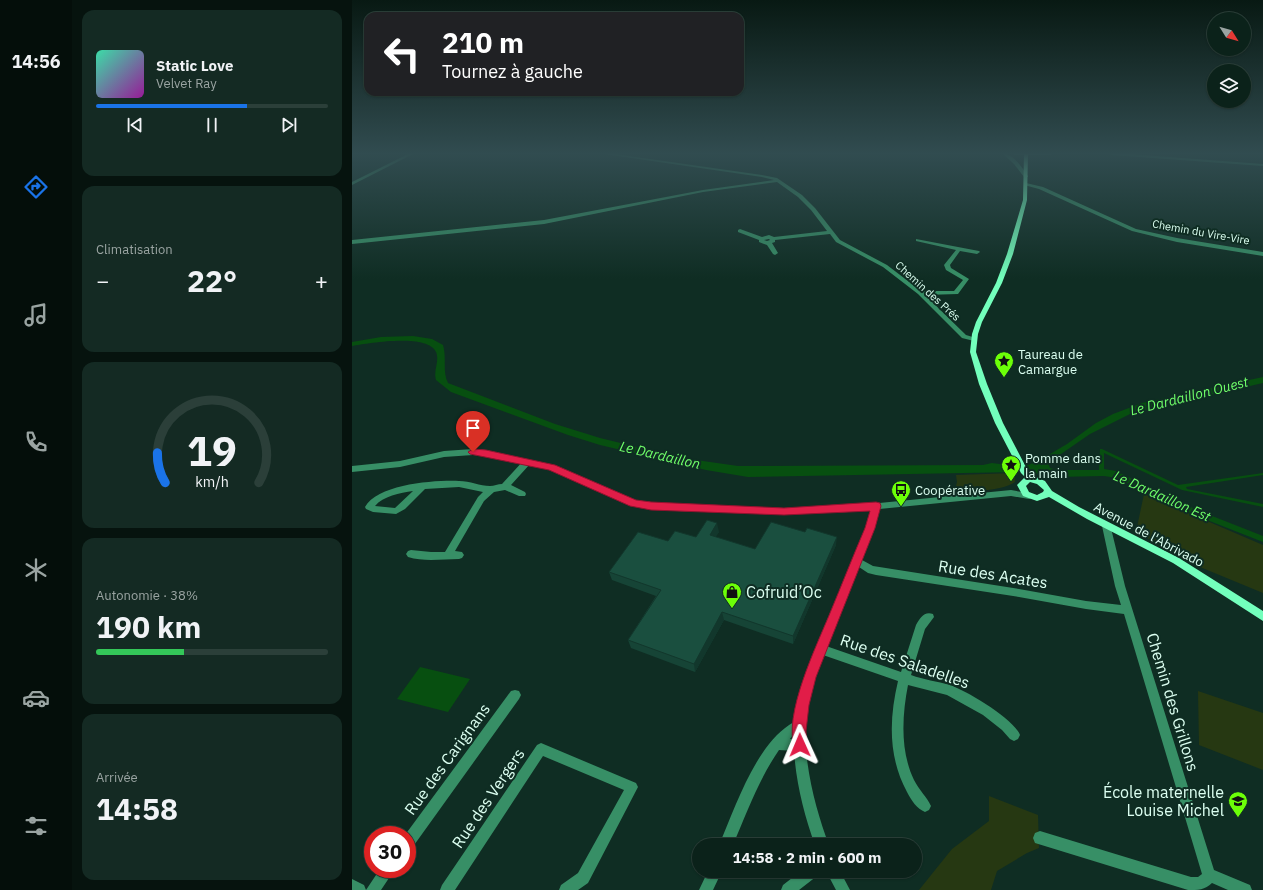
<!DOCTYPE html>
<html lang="fr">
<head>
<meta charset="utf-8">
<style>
  :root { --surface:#0b221a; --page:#142a23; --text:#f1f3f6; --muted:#9aa4a2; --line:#2b3f39; --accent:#1a73e8 }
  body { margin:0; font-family:"IBM Plex Sans",sans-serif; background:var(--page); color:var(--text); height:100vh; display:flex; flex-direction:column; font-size:15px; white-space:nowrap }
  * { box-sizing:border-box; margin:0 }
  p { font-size:13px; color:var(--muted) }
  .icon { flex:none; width:22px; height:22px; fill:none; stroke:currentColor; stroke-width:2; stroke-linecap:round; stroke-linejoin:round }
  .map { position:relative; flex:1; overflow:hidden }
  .sheet { display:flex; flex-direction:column; gap:10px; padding:10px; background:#06130e; width:280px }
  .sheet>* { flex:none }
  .top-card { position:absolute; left:12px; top:12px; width:380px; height:84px; border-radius:12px; box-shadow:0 1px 3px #0004,0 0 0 1px var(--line); background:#202124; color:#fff; overflow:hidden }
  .needle { width:26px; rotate:127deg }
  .buttons { position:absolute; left:855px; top:12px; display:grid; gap:8px }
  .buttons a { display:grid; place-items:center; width:44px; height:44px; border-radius:50%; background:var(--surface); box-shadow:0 1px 3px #0004,0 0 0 1px var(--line); font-size:20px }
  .speed { position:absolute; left:12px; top:826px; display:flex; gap:8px; font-size:20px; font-weight:700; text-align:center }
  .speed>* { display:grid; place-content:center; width:52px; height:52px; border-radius:50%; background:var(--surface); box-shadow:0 1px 3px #0004,0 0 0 1px var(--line); line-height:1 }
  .speed .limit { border:6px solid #d22; background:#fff; color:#111 }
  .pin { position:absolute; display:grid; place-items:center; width:34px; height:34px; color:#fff; margin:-41px -17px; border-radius:50% 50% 50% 0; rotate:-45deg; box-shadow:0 0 4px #0007 }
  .pin .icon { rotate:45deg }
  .me { position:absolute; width:44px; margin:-22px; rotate:359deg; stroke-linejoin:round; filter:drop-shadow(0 0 3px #0008) }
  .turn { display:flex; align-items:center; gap:14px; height:84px; padding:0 12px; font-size:18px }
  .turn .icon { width:52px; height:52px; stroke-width:2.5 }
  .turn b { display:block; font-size:28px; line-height:34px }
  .big { font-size:30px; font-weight:800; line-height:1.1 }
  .sheet .card { flex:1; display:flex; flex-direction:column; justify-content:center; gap:6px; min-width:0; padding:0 14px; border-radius:12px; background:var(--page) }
  .sheet .dial { align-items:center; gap:0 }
  .dial svg { height:104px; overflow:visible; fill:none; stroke:var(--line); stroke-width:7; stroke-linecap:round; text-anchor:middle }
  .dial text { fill:var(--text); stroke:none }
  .song { display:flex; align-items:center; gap:12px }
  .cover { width:48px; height:48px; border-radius:6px; background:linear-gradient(135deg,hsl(160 70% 55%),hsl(300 70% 35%)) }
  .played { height:4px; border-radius:2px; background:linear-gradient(90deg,var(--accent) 65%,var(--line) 65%) }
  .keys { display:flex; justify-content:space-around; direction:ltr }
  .heat { display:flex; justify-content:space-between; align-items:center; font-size:22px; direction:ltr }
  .charge { height:6px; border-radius:3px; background:linear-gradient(90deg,#34c759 38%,var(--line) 0) }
  .trip { position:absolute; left:340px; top:838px; width:230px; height:40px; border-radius:20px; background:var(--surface); box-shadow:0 1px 3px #0004,0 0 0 1px var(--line); font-weight:800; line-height:40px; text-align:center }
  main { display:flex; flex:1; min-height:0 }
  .tabs { display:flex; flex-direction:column; width:72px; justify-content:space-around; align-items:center; background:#040e0a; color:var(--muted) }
  .tabs .icon { width:28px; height:28px }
  .tabs .active { color:var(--accent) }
  .tabs b { font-size:18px; color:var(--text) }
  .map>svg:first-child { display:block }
  .green { fill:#263812 }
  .water { fill:#074f10 }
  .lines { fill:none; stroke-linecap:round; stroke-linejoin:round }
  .minor { fill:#378f66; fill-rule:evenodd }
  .tertiary { fill:#378f66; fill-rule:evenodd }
  .secondary { fill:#73ffbc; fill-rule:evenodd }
  .wall { fill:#164436 }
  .shaded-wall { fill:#12372c }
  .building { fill:#1a4f3f; stroke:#12372c }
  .route { fill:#e11d48; stroke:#92132f }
  .labels { text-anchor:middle; stroke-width:4; stroke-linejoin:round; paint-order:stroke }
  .far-street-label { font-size:11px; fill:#dcfff1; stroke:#0f2d23 }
  .poi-label { font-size:13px; fill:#dcfff1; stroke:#0f2d23; text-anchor:start }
  .street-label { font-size:13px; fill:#dcfff1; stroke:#0f2d23 }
  .water-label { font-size:14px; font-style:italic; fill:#70ff6a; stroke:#0f2d23 }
  .near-street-label { font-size:16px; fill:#dcfff1; stroke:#0f2d23 }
  .near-poi-label { font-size:16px; fill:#dcfff1; stroke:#0f2d23; text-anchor:start }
</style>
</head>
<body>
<main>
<nav class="tabs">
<b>14:56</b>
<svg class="icon active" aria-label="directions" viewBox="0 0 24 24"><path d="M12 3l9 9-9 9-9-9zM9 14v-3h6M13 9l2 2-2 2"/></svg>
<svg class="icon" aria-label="music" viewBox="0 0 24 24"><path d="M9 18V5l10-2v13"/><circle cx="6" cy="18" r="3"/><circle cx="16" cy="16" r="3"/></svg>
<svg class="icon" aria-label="phone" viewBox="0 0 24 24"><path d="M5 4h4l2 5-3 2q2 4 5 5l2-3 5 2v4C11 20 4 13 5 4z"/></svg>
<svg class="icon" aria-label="climate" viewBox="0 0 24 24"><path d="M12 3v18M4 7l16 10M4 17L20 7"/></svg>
<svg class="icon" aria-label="car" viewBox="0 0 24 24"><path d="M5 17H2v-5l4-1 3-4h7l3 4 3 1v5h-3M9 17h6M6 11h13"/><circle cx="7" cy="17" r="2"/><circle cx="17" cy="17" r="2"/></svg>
<svg class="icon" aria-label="filters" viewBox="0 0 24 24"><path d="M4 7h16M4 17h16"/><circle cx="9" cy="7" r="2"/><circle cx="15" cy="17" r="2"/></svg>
</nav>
<section class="sheet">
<div class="card">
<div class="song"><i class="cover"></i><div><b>Static Love</b><p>Velvet Ray</p></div></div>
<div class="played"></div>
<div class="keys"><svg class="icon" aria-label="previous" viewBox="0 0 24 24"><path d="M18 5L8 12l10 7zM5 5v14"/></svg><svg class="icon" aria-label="pause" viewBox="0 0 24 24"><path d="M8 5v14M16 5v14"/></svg><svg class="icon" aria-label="next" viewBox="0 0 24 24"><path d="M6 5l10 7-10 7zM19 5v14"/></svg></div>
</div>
<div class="card"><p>Climatisation</p>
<div class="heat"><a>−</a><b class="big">22°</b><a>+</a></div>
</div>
<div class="card dial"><svg viewBox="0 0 100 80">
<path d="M14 69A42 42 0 1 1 86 69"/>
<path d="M14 69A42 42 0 0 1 8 46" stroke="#1a73e8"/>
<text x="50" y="56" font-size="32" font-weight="700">19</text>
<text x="50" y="72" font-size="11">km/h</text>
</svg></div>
<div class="card"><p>Autonomie · 38%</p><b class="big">190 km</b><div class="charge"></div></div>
<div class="card"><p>Arrivée</p><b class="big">14:58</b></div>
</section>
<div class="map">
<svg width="911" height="890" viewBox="0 0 911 890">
  <rect width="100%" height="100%" fill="#0f2d23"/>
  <path class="green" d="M662 473 663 482C645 493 623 489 602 493L605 482 604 475Z
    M792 494 911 545V593L848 567 784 532Z
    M846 691 911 713V770L847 745Z
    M637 796 686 815 687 848 675 853 645 871 639 890H567L600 849 637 821Z"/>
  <path class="water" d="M61 336 80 339 91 345C95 358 90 371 96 383L203 424 248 438 330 458 386 466 631 465 640 463 663 466 666 472 396 477 354 470 248 445 216 435 99 392 84 380C81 370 88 361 84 352 76 333 16 343 0 346V342L29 337Z
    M911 377V383L780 413 738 434 696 463 698 468 706 470H747L748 449H750L826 485 911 473V475L834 487 835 489 911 504V507L830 490 752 453V469L764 471 845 510 911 536V542L850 518 804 498 765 478 752 476 703 477 682 473 674 466 688 460 715 444 744 423 761 414 790 403Z
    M68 667 118 679 96 712 45 699Z"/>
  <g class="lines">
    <path class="minor" d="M56 154H61L0 185V182Z
      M252 154H263L410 175 425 178 450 195 463 208 488 240 535 265 569 291H602L611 280 594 270 592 265 604 250 564 241V239L627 251 628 252 625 254 608 251 598 265 599 268 617 279 606 294 573 295 614 335 624 338 625 339 622 341 610 338 566 294 531 267 484 242 478 234 423 240V242L420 243 426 253 423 255 421 254 415 245 407 242V240L386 232V230L388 229 410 237 417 235 422 237 475 231 459 210 446 197 425 182 351 192 192 224 0 244V240L192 220 351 190 422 180 410 177ZM417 239 418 240 415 241 412 240Z
      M651 154C662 154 670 168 676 176V177H672L662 164Z
      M661 154H700L698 155H663Z
      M758 154H777L911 164V166L760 155Z
      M674 183 691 187 784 229 825 238 911 252V256L825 242 780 231 687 189 672 185V183Z
      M175 459 178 460 179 462 178 464 159 485 173 492 174 494 173 496H167L153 490 142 492 132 501 103 551 110 552 112 555 110 558 107 559C91 559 72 562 56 557L54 554 56 551 59 550 79 552H93L126 497 131 492 107 487 73 489 53 509 44 514 21 512 14 509 13 507C26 484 83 480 107 481 118 481 128 486 138 486 142 486 146 484 150 484L172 460ZM61 491 43 508 23 506C31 496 48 493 61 491Z
      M524 503 527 504 528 506 523 528 510 560 521 566 667 589 734 601 769 605 763 586 750 526 752 524 755 523 758 524 773 586 862 870 898 885 900 890H876L860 883C853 890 846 890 836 890L683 843 681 838 683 833 688 831 839 877H846L850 874 772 614 734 609 667 597 524 575 516 573 507 567 474 646 549 672 564 625C568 618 572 611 581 614L582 617 573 629 559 675C572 680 585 681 598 685 615 691 661 718 668 735L666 739 662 741 658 739 650 730 631 715 595 695 556 685C550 716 548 751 562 780 567 790 575 797 579 806L577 810 573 812C565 809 559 800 555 792 536 757 537 719 546 681L471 655C466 671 460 688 456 705 447 746 462 806 477 845H463C452 815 444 782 442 751L427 750C407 779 395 812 381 845H367C384 806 404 743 442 722 444 704 450 689 455 672 474 615 504 563 520 506L521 504ZM441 735 442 739H438Z
      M163 690 167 691 169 695 167 699 60 848 55 850V835H53L159 691Z
      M189 743 284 783 286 787 236 883 226 890H207L209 885 226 873 272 790 191 756 103 890H88L90 885 185 745Z
      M28 869H43L29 890H14Z
      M356 871H370L361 890H347Z
      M449 871H467L465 876 447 890H429L431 885Z
      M474 871H488L498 890H484Z
      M0 879 12 885 14 890H0Z"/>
    <path class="tertiary" d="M121 449 134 450 203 466 283 500 323 505 432 508 497 506 659 490 680 494 681 496 680 498 677 499 659 496 497 512 432 514 323 511 282 506 198 470 134 456 121 455 92 457 48 467 0 472V466L48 461 92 451Z"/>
    <path class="secondary" d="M672 154H676L675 200 661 254 650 283 630 322 626 334 624 352 635 384 651 423 676 471 684 477 693 481 700 491 727 507 827 558 911 611V621L821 563 735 519 697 497 685 501 671 496 665 485 673 477 669 473 643 423 627 384 618 352 620 334 624 322 644 283 655 254 671 200ZM678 482 685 484 692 490 691 492 685 495 677 492 674 486Z"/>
  </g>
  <path class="wall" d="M367 532 363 537 403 549 484 545 441 644 372 620 343 672 279 648 276 640 304 596 260 580 257 572 316 541 344 537Z"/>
  <path class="shaded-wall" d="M365 523 367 532 359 544 358 535Z
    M485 537 484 545 441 644V636Z
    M370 612 372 620 343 672 342 664Z"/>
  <path class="building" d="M355 520 365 523 358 535 403 549 419 522 453 532 455 528 485 537 441 636 370 612 342 664 276 640 309 590 257 572 286 532 316 541 323 531 344 537Z"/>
  <linearGradient id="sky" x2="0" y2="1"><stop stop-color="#081913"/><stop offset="0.55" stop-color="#314c50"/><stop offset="1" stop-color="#314c50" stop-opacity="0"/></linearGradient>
  <rect width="911" height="279" fill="url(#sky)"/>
  <path class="route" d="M121 449 134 450 203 465 284 500 299 502 432 508 524 502 528 503 529 506 523 528 464 677 457 705 454 731 455 745 453 749 448 751 443 749C430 716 465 645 478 613 490 584 501 556 513 528L518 511 432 515 299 510 278 506 197 470 118 454 116 452Z"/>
  <defs>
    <symbol id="sight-pin" viewBox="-11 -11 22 30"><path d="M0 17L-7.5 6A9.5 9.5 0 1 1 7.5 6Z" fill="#6cff08" stroke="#0f2d23"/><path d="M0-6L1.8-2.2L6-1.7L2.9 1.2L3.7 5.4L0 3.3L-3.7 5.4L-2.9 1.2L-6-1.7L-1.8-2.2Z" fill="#111"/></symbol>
    <symbol id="bus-pin" viewBox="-11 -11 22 30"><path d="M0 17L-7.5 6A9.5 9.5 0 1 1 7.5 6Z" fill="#6cff08" stroke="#0f2d23"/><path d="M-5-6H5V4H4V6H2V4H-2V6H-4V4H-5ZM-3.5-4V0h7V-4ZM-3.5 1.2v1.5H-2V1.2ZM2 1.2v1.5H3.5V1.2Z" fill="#111"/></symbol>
    <symbol id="shop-pin" viewBox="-11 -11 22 30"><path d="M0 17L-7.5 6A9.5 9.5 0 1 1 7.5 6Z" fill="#6cff08" stroke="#0f2d23"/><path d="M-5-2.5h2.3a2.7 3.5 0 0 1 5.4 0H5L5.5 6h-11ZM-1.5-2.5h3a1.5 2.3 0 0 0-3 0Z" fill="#111"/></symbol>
    <symbol id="school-pin" viewBox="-11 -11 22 30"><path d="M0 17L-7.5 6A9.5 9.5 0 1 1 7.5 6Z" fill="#6cff08" stroke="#0f2d23"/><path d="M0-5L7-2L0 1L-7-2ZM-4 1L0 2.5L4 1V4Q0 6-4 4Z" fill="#111"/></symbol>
  </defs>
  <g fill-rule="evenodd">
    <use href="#sight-pin" x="641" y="350" width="22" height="30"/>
    <use href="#sight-pin" x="648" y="454" width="22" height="30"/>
    <use href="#bus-pin" x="538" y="479" width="22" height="30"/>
    <use href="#shop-pin" x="369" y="581" width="22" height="30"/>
    <use href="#school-pin" x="875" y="790" width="22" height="30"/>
  </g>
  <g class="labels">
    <g class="far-street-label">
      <text transform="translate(849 232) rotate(10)" y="4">Chemin du Vire-Vire</text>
      <text transform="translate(576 291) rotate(42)" y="4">Chemin des Prés</text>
    </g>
    <g class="poi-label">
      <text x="666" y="359">Taureau de<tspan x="666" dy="15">Camargue</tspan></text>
      <text x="673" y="463">Pomme dans<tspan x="673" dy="15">la main</tspan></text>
      <text x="563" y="495">Coopérative</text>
    </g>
    <g class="street-label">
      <text transform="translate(797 534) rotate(28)" y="5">Avenue de l'Abrivado</text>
    </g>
    <g class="water-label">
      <text transform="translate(837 396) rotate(-14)" y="5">Le Dardaillon Ouest</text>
      <text transform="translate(308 455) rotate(13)" y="5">Le Dardaillon</text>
      <text transform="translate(810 496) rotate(24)" y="5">Le Dardaillon Est</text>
    </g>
    <g class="near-street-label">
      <text transform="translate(641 574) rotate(9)" y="6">Rue des Acates</text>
      <text transform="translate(553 661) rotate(19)" y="6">Rue des Saladelles</text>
      <text transform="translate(821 702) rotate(73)" y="6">Chemin des Grillons</text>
      <text transform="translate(95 759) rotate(-54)" y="6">Rue des Carignans</text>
      <text transform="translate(136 798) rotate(-56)" y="6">Rue des Vergers</text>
    </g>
    <g class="near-poi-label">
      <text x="394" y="598">Cofruid’Oc</text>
      <text x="872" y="798" text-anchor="end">École maternelle<tspan x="872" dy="18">Louise Michel</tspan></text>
    </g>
  </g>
</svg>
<div class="buttons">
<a><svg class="needle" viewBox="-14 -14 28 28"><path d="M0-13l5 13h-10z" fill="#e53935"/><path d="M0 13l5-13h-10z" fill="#9aa4a2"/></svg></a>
<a><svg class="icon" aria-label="layers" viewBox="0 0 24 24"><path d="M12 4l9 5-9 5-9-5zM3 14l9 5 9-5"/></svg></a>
</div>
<div class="speed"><div class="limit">30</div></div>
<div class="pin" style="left:121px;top:452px;background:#d93025"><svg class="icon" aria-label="arrive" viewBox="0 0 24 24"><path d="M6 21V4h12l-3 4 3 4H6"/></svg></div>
<svg class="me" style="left:448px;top:745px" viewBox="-20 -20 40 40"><path d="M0-17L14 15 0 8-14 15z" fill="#e11d48" stroke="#fff" stroke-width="4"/></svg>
<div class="trip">14:58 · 2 min · 600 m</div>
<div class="top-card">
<div class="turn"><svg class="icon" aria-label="left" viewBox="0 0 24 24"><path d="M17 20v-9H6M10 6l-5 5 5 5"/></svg><div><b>210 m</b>Tournez à gauche</div></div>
</div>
</div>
</main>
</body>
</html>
